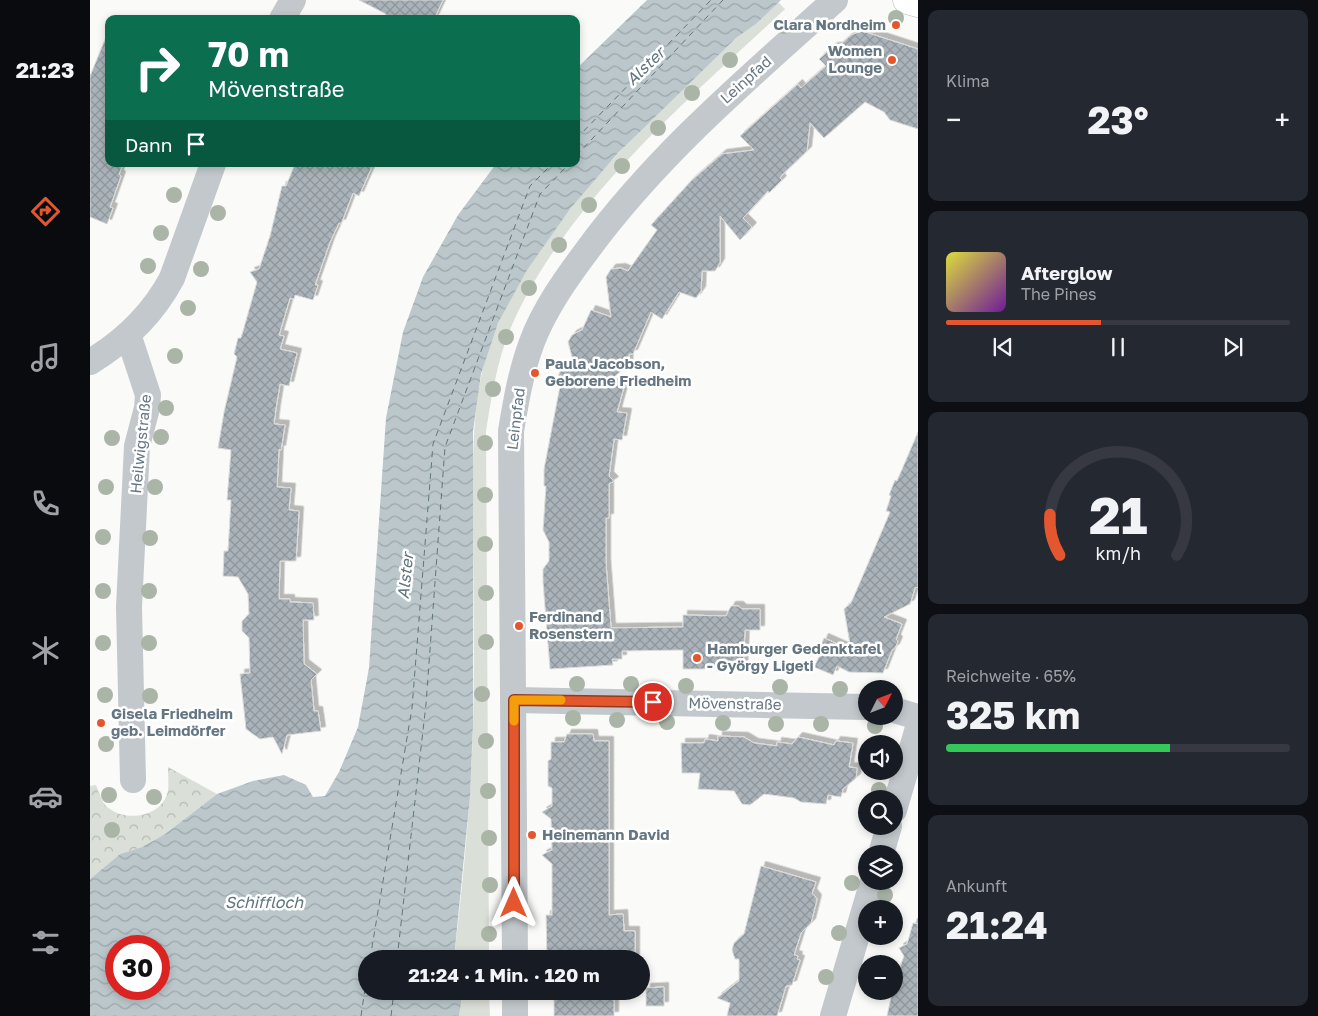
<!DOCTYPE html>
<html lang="de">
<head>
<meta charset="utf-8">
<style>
  :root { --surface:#171b24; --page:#242831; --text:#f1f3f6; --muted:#9ea1a6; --line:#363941; --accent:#e4572e }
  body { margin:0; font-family:"Golos Text",sans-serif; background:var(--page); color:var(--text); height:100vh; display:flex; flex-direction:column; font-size:19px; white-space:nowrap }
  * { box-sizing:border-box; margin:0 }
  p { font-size:16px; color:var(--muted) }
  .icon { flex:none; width:28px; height:28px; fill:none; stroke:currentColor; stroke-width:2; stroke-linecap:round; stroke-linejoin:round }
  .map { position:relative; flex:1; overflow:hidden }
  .details { display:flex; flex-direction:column; gap:10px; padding:10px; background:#0d0f14; width:400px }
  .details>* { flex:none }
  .banner { position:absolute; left:15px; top:15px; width:475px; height:152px; border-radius:10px; box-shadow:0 2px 8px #0003; background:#0b6e4f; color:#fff; overflow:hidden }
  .needle { width:32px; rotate:48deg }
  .buttons { position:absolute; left:768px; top:680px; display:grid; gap:10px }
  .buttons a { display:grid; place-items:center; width:45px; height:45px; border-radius:50%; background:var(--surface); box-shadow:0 2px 8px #0003; font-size:25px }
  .speed { position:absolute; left:15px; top:935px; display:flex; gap:10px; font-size:25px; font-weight:700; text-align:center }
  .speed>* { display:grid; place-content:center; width:65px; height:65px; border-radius:50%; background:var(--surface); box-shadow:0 2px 8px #0003; line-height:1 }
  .speed .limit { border:8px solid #d22; background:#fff; color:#111 }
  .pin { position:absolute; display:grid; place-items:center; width:42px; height:42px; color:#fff; margin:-21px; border:2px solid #fff; border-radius:50%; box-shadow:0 1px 5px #0007 }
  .me { position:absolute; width:55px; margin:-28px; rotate:0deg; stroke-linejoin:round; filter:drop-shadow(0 0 4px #0008) }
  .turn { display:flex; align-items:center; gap:18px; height:105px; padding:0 20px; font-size:22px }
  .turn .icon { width:65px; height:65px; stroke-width:2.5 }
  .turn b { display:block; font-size:35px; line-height:42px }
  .then { display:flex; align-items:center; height:48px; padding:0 20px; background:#0003; gap:10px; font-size:19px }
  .big { font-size:38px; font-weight:700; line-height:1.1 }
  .details .widget { flex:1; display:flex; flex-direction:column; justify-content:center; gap:8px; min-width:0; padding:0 18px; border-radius:10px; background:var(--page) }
  .details .dial { align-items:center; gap:0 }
  .dial svg { height:130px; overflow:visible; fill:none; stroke:var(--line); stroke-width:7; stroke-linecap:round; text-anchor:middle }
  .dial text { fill:var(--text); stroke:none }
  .song { display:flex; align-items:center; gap:15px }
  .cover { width:60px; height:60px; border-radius:8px; background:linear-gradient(135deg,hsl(60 70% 55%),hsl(280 70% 35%)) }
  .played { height:5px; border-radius:2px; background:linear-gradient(90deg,var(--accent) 45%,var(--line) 45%) }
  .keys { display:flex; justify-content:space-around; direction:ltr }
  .heat { display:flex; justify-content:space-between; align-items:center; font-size:28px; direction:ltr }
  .charge { height:8px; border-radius:4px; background:linear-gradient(90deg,#34c759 65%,var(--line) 0) }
  .trip { position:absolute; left:268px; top:950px; width:292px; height:50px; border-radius:25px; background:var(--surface); box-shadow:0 2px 8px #0003; font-weight:700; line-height:50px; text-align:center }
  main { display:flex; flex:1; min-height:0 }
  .dock { display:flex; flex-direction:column; width:90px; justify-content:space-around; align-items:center; background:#090b0e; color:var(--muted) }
  .dock .icon { width:35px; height:35px }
  .dock .selected { color:var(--accent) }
  .dock b { font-size:22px; color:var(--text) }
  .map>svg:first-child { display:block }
  .green { fill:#dadfd7 }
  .park { fill:url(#park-crowns) }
  .water { fill:url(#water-waves); fill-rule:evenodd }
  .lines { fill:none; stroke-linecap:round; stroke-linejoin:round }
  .ferry { stroke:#60757c; stroke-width:1; stroke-dasharray:6 5; stroke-linecap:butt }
  .building { fill:url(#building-cross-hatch); stroke:#dcdcda; filter:url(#shadow) }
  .major-casing { stroke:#b5babe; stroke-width:29 }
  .minor { stroke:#c3c8cc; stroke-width:26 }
  .major { stroke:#fff; stroke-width:28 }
  .tree { fill:#aab4a7 }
  .route-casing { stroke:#94391e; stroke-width:12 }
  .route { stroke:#e4572e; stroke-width:9 }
  .slow { stroke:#f59e0b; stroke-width:9 }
  .poi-dot { fill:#e4572e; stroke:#fff; stroke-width:2 }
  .labels { text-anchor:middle; stroke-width:5; stroke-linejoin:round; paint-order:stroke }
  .poi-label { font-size:15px; font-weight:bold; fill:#657683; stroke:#fff; text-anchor:start }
  .street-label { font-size:15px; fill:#657683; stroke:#fff }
  .water-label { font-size:16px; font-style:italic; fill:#60757c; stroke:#fff }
</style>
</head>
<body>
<main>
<nav class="dock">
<b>21:23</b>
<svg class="icon selected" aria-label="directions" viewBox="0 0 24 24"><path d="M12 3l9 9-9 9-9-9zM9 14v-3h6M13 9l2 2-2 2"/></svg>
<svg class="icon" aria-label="music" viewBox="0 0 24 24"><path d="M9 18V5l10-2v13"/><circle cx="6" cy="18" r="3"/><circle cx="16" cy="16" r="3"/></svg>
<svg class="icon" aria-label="phone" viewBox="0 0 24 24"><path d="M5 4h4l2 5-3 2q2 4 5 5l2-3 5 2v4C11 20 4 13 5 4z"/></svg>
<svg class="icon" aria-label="climate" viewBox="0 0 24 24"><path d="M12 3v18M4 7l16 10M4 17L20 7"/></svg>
<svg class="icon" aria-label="car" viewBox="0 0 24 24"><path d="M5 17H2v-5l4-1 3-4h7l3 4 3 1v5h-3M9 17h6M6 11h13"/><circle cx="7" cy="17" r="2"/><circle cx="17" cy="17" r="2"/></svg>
<svg class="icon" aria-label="filters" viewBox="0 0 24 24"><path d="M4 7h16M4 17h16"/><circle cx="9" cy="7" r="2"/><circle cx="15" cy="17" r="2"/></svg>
</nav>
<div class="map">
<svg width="828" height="1016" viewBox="0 0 828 1016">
  <defs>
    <pattern id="park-crowns" width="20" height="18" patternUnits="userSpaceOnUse" patternTransform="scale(1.25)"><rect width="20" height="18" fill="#dadfd7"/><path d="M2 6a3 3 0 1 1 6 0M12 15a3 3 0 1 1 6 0" fill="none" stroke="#b4b9b4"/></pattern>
    <pattern id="water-waves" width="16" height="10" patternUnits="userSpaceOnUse" patternTransform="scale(1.25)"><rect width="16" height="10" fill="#bbc7cb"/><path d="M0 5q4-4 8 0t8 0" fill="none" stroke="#9ca6aa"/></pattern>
    <pattern id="building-cross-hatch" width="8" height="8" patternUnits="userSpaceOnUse" patternTransform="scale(1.25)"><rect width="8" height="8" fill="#aab3b9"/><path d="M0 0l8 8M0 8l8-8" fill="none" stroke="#8e969c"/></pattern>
    <filter id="shadow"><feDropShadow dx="4.5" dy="-4.5" stdDeviation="0" flood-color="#0004"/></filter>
  </defs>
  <rect width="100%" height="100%" fill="#fafaf8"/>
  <path class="green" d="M688 2 695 9C597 101 477 201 422 325 407 359 402 395 396 431L399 959H364C373 881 381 803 383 725 385 657 383 589 383 522 383 454 380 384 409 321 462 208 558 122 646 38L666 24Z
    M373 991H399L400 1016H369Z"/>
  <path class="park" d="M78 767 127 794 75 834 52 847 30 854 0 879V786L6 785C9 792 11 800 16 806 34 823 72 818 78 791 79 784 78 775 78 767Z"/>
  <path class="water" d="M557 0H691L666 24 646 38 528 153 480 209 437 270 408 323 391 374 383 431V725L380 796 364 959H276V991H373L369 1016H0V879L30 854 52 847 75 834 127 794 163 781 194 775 216 785 223 797 235 796 249 772 268 727 279 668 296 418 313 332 333 277 368 215 406 164H486V69ZM26 946H69V989H26Z"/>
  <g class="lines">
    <path class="ferry" d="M486 139 621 0
      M486 156 633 0
      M280 959 322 708 343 444 440 186 462 164
      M307 959 336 704 355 447 450 194 479 164
      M271 1016 276 982
      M301 1016 304 991"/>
  </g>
  <path class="building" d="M269 0H353L344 19H294L296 14Z
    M772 31 828 49V129L800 120 794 112 775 102 734 138 720 123 717 151 692 175 690 178 692 180 679 193 678 191 653 218 662 227 650 240 630 216V263L625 271H612L611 291 606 298 589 292 572 319 561 312 543 354H539L538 365 518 382 534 387 527 412 537 413 532 440 524 439 519 476 524 481 519 484V518H516V564L521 628 593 627V615L636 616 641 606H649L652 609H670V630H655L653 669H593V650L532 651V659H522L523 665 460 669 453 582V569L459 561V542L453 530 456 486H454V469L471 381 467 380 472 365 485 368 478 342 482 335 492 330 501 310 521 317 516 277 521 269 531 268 538 271 567 230 561 225 601 181 632 154 664 150 650 136 708 84 711 88 736 66 729 59 743 47H748L761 35Z
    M18 32 19 164H33L29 174 31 176 20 207 23 208 17 224 0 217V76Z
    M205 164H283L269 196 263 193 251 224 249 223 240 242 225 285H228L223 300 205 295 204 299 200 298 189 335 194 336 190 349 207 353 199 386 190 384 186 408 184 424 195 425 191 450 189 449 187 487 201 488 199 510 209 511 206 561H190L189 599H200V602L223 603 224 620H213L214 664 227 674 221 680 224 711H228L231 731 197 735 192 754 183 737 170 739 156 729 150 674 160 673 159 638 152 631V621L159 614 158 594 148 577 133 576 134 551H138L141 500H137L141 450 128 448 134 412 147 357 144 354 148 338H151L167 282 160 272 169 269 180 236 192 186H196Z
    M828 432V587L825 588 820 604 794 617 812 624 806 639 808 641 805 648 802 650 793 673 759 672 747 666 743 675 724 667 730 655 729 650 734 638 761 650 754 609 761 603 786 545 800 512 796 511 801 496 799 495 805 480 807 481Z
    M477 734H503L504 741H519V915L533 914 534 931H545V959H457L456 915H462V864L452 855 462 850 461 819 452 812 462 806V788L458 786V761L461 759V742H474Z
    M628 736 654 737 664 743 687 746V742L702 744 708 737 744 745 746 741 763 743 759 767 767 768 766 778 753 789 751 797 738 795 736 804 711 802 704 798 674 794 660 805 652 804 644 791 608 789 610 773H592L591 743H614L615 739 628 741Z
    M671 866 726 882 722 893 727 899 721 923 711 933 704 955 708 956 707 959 710 960 702 985 696 986 687 1016H637L640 1003 627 998 649 981V959H645L642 950 644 943 654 934Z
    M823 923 828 924V1016H797L804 983 814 956 809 948 817 944Z
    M574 987V1006H556V988Z
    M464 993H519V995H524V1016H464Z"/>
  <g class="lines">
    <defs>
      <path id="major" d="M817 0 828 3"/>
    </defs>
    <use href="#major" class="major-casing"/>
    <path class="minor" d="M192 19 203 0
      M38 334 58 395 57 408 47 446 39 607 43 780
      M0 362C35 341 63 314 82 278L123 164
      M424 700 776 707
      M804 710 828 717
      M804 810 828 728
      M791 854 799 826
      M425 959 421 431C426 401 431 371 442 342 454 310 475 280 496 252 566 156 657 79 745 0
      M425 991V1016
      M743 1016 783 881"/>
    <use href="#major" class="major"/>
  </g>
  <g class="tree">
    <circle cx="806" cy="18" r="8"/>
    <circle cx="694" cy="26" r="8"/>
    <circle cx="640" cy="60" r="8"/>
    <circle cx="602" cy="93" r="8"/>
    <circle cx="568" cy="128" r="8"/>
    <circle cx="532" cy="166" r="8"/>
    <circle cx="84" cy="195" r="8"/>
    <circle cx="499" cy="205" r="8"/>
    <circle cx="128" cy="213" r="8"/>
    <circle cx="71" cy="233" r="8"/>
    <circle cx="469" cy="245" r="8"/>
    <circle cx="58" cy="266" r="8"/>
    <circle cx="111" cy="269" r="8"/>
    <circle cx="439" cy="288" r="8"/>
    <circle cx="98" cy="308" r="8"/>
    <circle cx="416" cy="337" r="8"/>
    <circle cx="85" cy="356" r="8"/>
    <circle cx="403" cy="389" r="8"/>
    <circle cx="76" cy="408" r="8"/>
    <circle cx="71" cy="437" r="8"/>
    <circle cx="22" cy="438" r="8"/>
    <circle cx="395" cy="443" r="8"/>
    <circle cx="16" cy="487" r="8"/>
    <circle cx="65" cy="487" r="8"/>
    <circle cx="395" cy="495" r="8"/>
    <circle cx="13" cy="537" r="8"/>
    <circle cx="60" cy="538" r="8"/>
    <circle cx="395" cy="544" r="8"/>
    <circle cx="13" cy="591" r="8"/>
    <circle cx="59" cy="591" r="8"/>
    <circle cx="396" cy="593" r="8"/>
    <circle cx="396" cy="642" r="8"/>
    <circle cx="13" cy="643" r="8"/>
    <circle cx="59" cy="643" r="8"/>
    <circle cx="487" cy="684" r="8"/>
    <circle cx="541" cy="684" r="8"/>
    <circle cx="596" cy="686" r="8"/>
    <circle cx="690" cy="687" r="8"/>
    <circle cx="750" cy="689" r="8"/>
    <circle cx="392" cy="694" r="8"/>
    <circle cx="15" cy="695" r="8"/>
    <circle cx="60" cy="696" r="8"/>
    <circle cx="483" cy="718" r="8"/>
    <circle cx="527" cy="720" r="8"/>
    <circle cx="577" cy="722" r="8"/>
    <circle cx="633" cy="723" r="8"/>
    <circle cx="686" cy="724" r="8"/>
    <circle cx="731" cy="724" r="8"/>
    <circle cx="785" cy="726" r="8"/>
    <circle cx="396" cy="741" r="8"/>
    <circle cx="16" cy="744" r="8"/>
    <circle cx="789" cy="790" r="8"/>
    <circle cx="398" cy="791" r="8"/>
    <circle cx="19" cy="795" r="8"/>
    <circle cx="64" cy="797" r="8"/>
    <circle cx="22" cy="830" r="8"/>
    <circle cx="399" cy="838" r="8"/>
    <circle cx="762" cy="883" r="8"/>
    <circle cx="400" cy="885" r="8"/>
    <circle cx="795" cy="895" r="8"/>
    <circle cx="749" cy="933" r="8"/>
    <circle cx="399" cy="934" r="8"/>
    <circle cx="736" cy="977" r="8"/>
  </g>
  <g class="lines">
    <defs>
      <path id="route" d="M424 903V700L563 702"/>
    </defs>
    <use href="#route" class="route-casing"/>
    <use href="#route" class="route"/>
    <path class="slow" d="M424 721V700H471"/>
  </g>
  <g class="poi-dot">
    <circle cx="806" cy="25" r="5"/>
    <circle cx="802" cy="60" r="5"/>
    <circle cx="445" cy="373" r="5"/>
    <circle cx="429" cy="626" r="5"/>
    <circle cx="607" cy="658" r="5"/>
    <circle cx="11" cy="723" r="5"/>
    <circle cx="442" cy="835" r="5"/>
  </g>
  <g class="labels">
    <g class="poi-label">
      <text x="796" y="30" text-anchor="end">Clara Nordheim</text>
      <text x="792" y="56" text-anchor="end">Women<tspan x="792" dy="17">Lounge</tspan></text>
      <text x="455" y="369">Paula Jacobson,<tspan x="455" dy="17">Geborene Friedheim</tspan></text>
      <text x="439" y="622">Ferdinand<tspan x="439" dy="17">Rosenstern</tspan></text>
      <text x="617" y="654">Hamburger Gedenktafel<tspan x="617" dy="17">- György Ligeti</tspan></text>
      <text x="21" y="719">Gisela Friedheim<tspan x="21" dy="17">geb. Leimdörfer</tspan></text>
      <text x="452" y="840">Heinemann David</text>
    </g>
    <g class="street-label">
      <text transform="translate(656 80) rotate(-42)" y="5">Leinpfad</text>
      <text transform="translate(426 419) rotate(-83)" y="5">Leinpfad</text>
      <text transform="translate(51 444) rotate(-84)" y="5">Heilwigstraße</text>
      <text transform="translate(645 704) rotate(1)" y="5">Mövenstraße</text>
    </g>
    <g class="water-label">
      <text transform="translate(555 66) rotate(-44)" y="6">Alster</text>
      <text transform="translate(315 576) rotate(-84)" y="6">Alster</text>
      <text x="174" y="908">Schiffloch</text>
    </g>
  </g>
</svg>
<div class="buttons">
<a><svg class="needle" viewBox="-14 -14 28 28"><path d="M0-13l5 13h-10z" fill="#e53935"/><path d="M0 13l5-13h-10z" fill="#9ea1a6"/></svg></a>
<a><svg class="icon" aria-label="sound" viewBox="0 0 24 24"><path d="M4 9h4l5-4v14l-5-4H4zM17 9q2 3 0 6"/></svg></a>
<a><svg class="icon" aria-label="search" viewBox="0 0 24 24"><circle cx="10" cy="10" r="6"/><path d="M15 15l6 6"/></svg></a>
<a><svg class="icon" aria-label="layers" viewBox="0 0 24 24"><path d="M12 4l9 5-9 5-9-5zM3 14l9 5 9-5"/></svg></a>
<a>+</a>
<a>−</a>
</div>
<div class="speed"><div class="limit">30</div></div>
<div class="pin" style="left:563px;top:702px;background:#d93025"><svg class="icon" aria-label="arrive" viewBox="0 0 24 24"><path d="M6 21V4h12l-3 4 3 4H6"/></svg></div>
<svg class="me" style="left:424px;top:903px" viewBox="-20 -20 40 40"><path d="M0-17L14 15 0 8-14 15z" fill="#e4572e" stroke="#fff" stroke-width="4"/></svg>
<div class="trip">21:24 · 1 Min. · 120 m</div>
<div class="banner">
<div class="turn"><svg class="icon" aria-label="right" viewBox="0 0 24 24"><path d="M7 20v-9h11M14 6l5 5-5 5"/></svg><div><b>70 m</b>Mövenstraße</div></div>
<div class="then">Dann<svg class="icon" aria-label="arrive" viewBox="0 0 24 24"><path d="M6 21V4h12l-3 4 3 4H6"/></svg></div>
</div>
</div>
<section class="details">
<div class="widget"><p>Klima</p>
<div class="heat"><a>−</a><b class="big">23°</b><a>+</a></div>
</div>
<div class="widget">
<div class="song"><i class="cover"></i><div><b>Afterglow</b><p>The Pines</p></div></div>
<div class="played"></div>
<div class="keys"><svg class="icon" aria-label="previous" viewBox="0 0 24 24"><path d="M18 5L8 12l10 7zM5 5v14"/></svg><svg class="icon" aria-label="pause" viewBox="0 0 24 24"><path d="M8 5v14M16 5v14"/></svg><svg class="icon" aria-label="next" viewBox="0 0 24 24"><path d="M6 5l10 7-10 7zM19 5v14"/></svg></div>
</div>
<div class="widget dial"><svg viewBox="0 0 100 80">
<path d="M14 69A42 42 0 1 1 86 69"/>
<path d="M14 69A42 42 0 0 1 8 44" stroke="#e4572e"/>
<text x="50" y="56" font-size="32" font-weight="700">21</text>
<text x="50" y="72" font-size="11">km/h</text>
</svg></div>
<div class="widget"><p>Reichweite · 65%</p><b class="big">325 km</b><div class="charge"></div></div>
<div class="widget"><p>Ankunft</p><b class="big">21:24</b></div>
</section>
</main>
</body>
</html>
